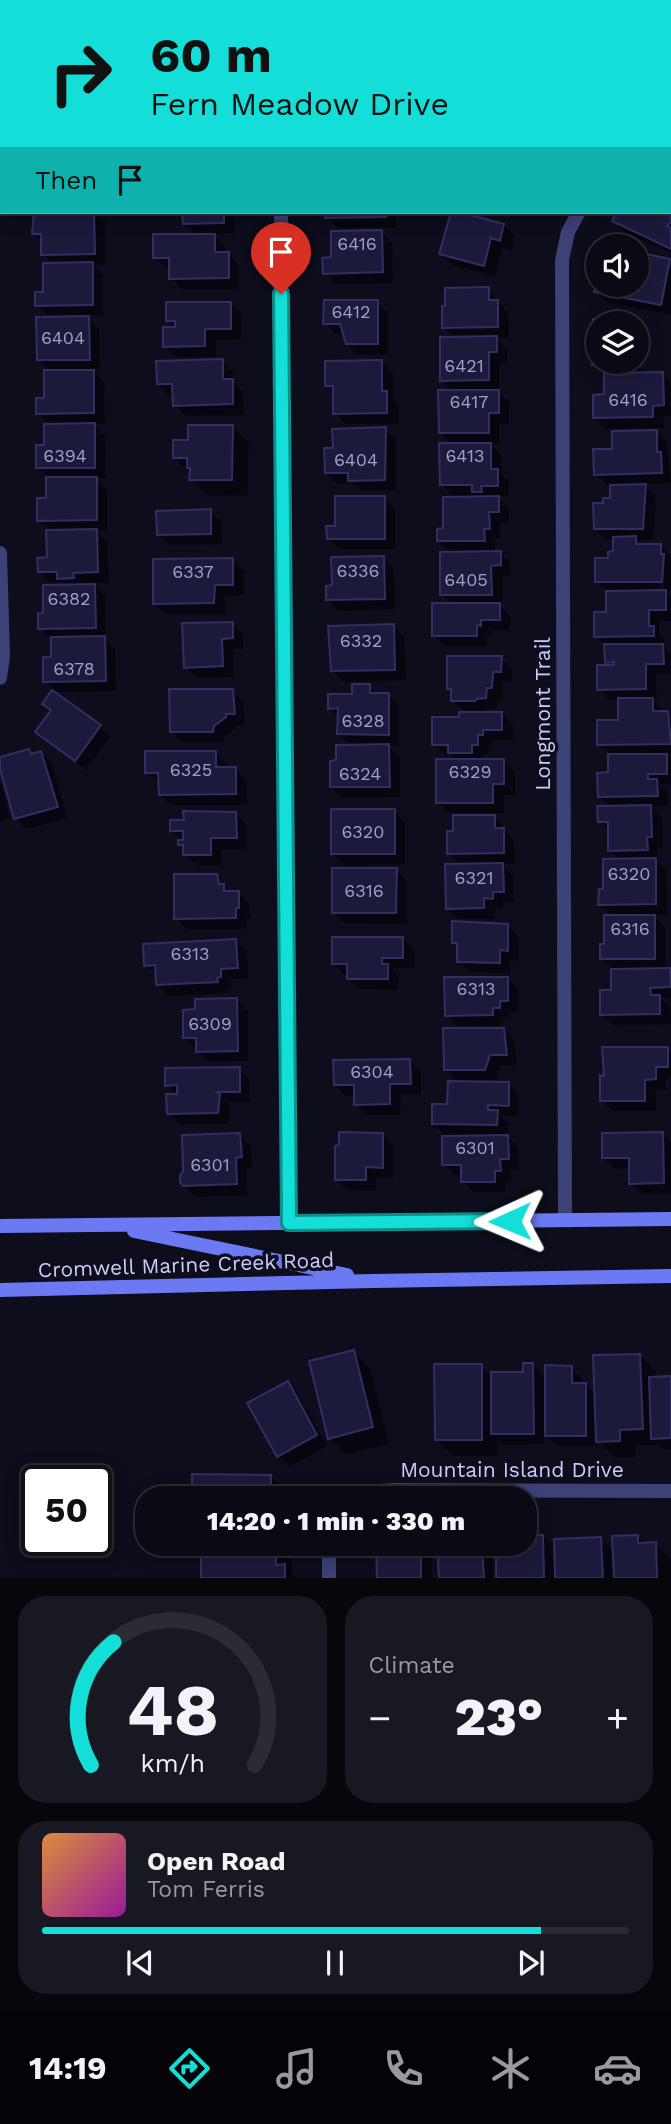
<!DOCTYPE html>
<html lang="en">
<head>
<meta charset="utf-8">
<style>
  :root { --surface:#0a0a14; --page:#181822; --text:#f1f3f6; --muted:#999aa0; --line:#2a2b34; --accent:#13ded7 }
  body { margin:0; font-family:"Work Sans",sans-serif; background:var(--page); color:var(--text); height:100vh; display:flex; flex-direction:column; font-size:26px; white-space:nowrap }
  * { box-sizing:border-box; margin:0 }
  p { font-size:23px; color:var(--muted) }
  .icon { flex:none; width:38px; height:38px; fill:none; stroke:currentColor; stroke-width:2; stroke-linecap:round; stroke-linejoin:round }
  .map { position:relative; height:1578px; overflow:hidden }
  .details { display:flex; flex-direction:column; gap:18px; padding:18px; background:#06060b; flex:1 }
  .details>* { flex:none }
  .hud { position:absolute; left:0px; top:0px; width:672px; height:214px; box-shadow:0 4px 18px #0003,0 0 0 2px var(--line); background:#13ded7; color:#111; overflow:hidden }
  .buttons { position:absolute; left:586px; top:234px; display:grid; gap:14px }
  .buttons a { display:grid; place-items:center; width:63px; height:63px; border-radius:50%; background:var(--surface); box-shadow:0 4px 18px #0003,0 0 0 2px var(--line); font-size:35px }
  .speed { position:absolute; left:21px; top:1465px; display:flex; gap:14px; font-size:35px; font-weight:700; text-align:center }
  .speed>* { display:grid; place-content:center; width:91px; height:91px; border-radius:50%; background:var(--surface); box-shadow:0 4px 18px #0003,0 0 0 2px var(--line); line-height:1 }
  .speed .limit { border:4px solid #111; border-radius:10px; background:#fff; color:#111 }
  .pin { position:absolute; display:grid; place-items:center; width:60px; height:60px; color:#fff; margin:-72px -30px; border-radius:50% 50% 50% 0; rotate:-45deg; box-shadow:0 0 7px #0007 }
  .pin .icon { rotate:45deg }
  .me { position:absolute; width:77px; margin:-38px; rotate:269deg; stroke-linejoin:round; filter:drop-shadow(0 0 5px #0008) }
  .turn { display:flex; align-items:center; gap:24px; height:147px; padding:0 35px; font-size:32px }
  .turn .icon { width:91px; height:91px; stroke-width:2.5 }
  .turn b { display:block; font-size:49px; line-height:60px }
  .then { display:flex; align-items:center; height:66px; padding:0 35px; background:#0003; gap:14px; font-size:26px }
  .big { font-size:52px; font-weight:800; line-height:1.1 }
  .details .card { flex:1; display:flex; flex-direction:column; justify-content:center; gap:10px; min-width:0; padding:0 24px; border-radius:28px; background:var(--page) }
  .details .dial { align-items:center; gap:0 }
  .dial svg { height:182px; overflow:visible; fill:none; stroke:var(--line); stroke-width:7; stroke-linecap:round; text-anchor:middle }
  .dial text { fill:var(--text); stroke:none }
  .song { display:flex; align-items:center; gap:21px }
  .cover { width:84px; height:84px; border-radius:10px; background:linear-gradient(135deg,hsl(30 70% 55%),hsl(300 70% 35%)) }
  .played { height:7px; border-radius:4px; background:linear-gradient(90deg,var(--accent) 85%,var(--line) 85%) }
  .keys { display:flex; justify-content:space-around; direction:ltr }
  .heat { display:flex; justify-content:space-between; align-items:center; font-size:38px; direction:ltr }
  .details .tiles { flex:1; display:grid; gap:18px; grid-template-columns:1fr 1fr }
  .card:last-child { grid-column:span 2 }
  .trip { position:absolute; left:135px; top:1486px; width:402px; height:70px; border-radius:28px; background:var(--surface); box-shadow:0 4px 18px #0003,0 0 0 2px var(--line); font-weight:800; line-height:70px; text-align:center }
  .menu { display:flex; height:112px; justify-content:space-around; align-items:center; background:#040408; color:var(--muted) }
  .menu .icon { width:49px; height:49px }
  .menu .selected { color:var(--accent) }
  .menu b { font-size:32px; color:var(--text) }
  .map>svg:first-child { display:block }
  .shadow { fill:#0007; fill-rule:evenodd }
  .building { fill:#1c1a3a; stroke:#322e64; stroke-width:2 }
  .lines { fill:none; stroke-linecap:round; stroke-linejoin:round }
  .minor { stroke:#3c4176; stroke-width:14 }
  .secondary { stroke:#6b7af2; stroke-width:14 }
  .route-casing { stroke:#0c908c; stroke-width:18 }
  .route { stroke:#13ded7; stroke-width:12 }
  .labels { text-anchor:middle; stroke-width:7; stroke-linejoin:round; paint-order:stroke }
  .number-label { font-size:18px; fill:#9fa0ca }
  .street-label { font-size:21px; fill:#cbccfa; stroke:#0d0d1b }
</style>
</head>
<body>
<div class="map">
<svg width="671" height="1578" viewBox="0 0 671 1578">
  <rect width="100%" height="100%" fill="#0d0d1b"/>
  <path class="shadow" d="M557 0H647L649 1 559 2Z
    M670 19 671 20 670 78Z
    M2 44V87L0 85Z
    M671 201V253L625 232 614 221 618 212H670Z
    M36 212H94L105 222V265H93L103 275V315H86L99 329 100 370H92L104 382 105 424H93L105 436 106 478H95L107 490V530L96 531 107 542 109 583H92L106 597V640L115 649 116 691 52 692 54 690 45 681 53 659 51 639 40 628 45 615 67 586 63 582 51 583 40 572 49 559 51 532 39 520 48 500V477L38 467 46 447 50 425 38 413 46 399 51 371 39 360 50 318 37 305 45 293 53 264 43 254V242L34 234Z
    M185 212H234L235 233 212 234 225 246V254H228L239 265V289H182L171 278V268H166L155 257 197 235 184 223Z
    M327 212H396V228H338L327 217Z
    M453 212 503 225 515 236 511 251 502 248 495 276 452 265 441 254Z
    M488 212H501L499 216Z
    M381 232 392 243 393 283 336 284 325 273 333 259Z
    M637 254 671 262V315L607 302 596 291 598 280V285H637Z
    M488 289 508 313 509 338H495L507 349V362L499 363V393L509 402V424H499V443H489L501 455 502 475 509 482 508 496H497L509 508V523H500V539H495V553L500 552 511 564V576H502V605H499L510 616V631L491 630V636L487 635V646H445L434 635 453 605 442 594 451 553 439 541 445 530 455 498 442 485 452 445 440 433 453 392 442 381 455 339 444 327Z
    M377 302 388 313V354L358 355 347 343 345 334H336L325 323Z
    M230 303 241 314 242 339 216 340V357H176L165 346 176 329 168 320Z
    M595 321H629L632 324H598V362H637V329L640 332V374H662L671 383V416H663L664 428 606 429 595 418 605 396V376L594 364Z
    M222 361 233 372V382L243 392 244 415 186 416 175 405 174 395H169L158 384Z
    M382 362 393 373V399L398 404V424H346L335 413V393L327 385Z
    M232 427 249 443 247 496 208 495 174 457 190 442Z
    M385 429 396 440V490L361 491 353 483 337 484 326 473 335 449Z
    M656 431 667 442 671 483 643 484 656 497 653 540H636L643 546H660L671 556V592H665L671 598V621H659V633L664 638V647L671 654V674H656L657 700H653L664 713 671 716V754H665L671 760V784H659L668 792V806L650 807 662 818V848H658V860H655L666 871 667 915H653L666 928V970L671 971V998H661L670 1008 671 1024 613 1025 602 1014 613 991 612 969 601 958 613 917 600 904 620 860 610 850V831L600 821 611 808 599 796 610 774V755L599 744 620 722V700H610L599 689 612 667 606 662V646L596 636 608 614V592L597 581 615 553V540H606L595 529 605 504 612 499V485H607L596 474 614 450ZM662 555H665L663 590H660Z
    M384 498 395 509V549H340L328 538 337 527Z
    M210 511 221 522 222 544 170 545 159 534Z
    M383 558 394 569 395 609 339 611 328 600Z
    M233 560 244 571V595L225 596V614H166L155 603Z
    M232 623 243 635V649H233L234 677 197 678 186 667Z
    M393 626 404 637 406 680 343 682 332 670Z
    M501 658 512 669V682H503V699H497V709H486V713H502L513 725V740H493V745H488V755H482V761H503L515 772V795H504V813H449L438 802 458 761 452 755H445L434 744 466 713 453 700V692L448 688Z
    M369 686 378 695H388L399 706V745H387L400 757V797L343 798 331 787 338 762 352 747 339 734V717L330 708Z
    M232 691 243 702 245 724 236 725V728L224 737V742H182L171 731Z
    M44 704 99 726 110 737 86 770 48 743 37 732 52 711Z
    M29 751 33 755 41 753 52 764 67 818 27 829 16 818 0 759Z
    M215 753 226 764V769H235L246 780 247 805H171L160 794V784L147 773Z
    M0 782 10 818 0 821Z
    M394 811 405 822V864L344 865 333 854Z
    M236 814 247 825V849H221L222 865H196L185 854V850L179 845 183 841 172 830Z
    M494 817 514 841 515 864H501L514 876V902H503V909H494L495 919H458L447 908 461 866 449 853Z
    M396 870 407 881V924L344 923 333 912Z
    M216 876 231 893H238L250 904V918L246 919V929H187L176 918Z
    M508 926 519 937 518 961H510V973L470 972 459 961V948L454 942Z
    M403 939 414 950V968H392L398 977V990L360 989 349 978V974H344L333 963Z
    M236 941 247 952 248 979H231V988H228V993L168 996 157 984V976L146 965Z
    M508 979 519 990V1012H510V1019H503V1025L458 1026 447 1015Z
    M237 1000 248 1011V1061L209 1062 185 1037 197 1011Z
    M503 1029 514 1041 517 1065H501L496 1080H481V1083L508 1084 519 1095V1116H501L508 1123V1137L519 1148V1170H511V1181H505L506 1192H474L463 1181V1175H455L444 1164 448 1138 433 1124 449 1106 459 1083 446 1070Z
    M667 1048 671 1052V1077H666V1090H655L656 1111H613L602 1100Z
    M410 1061 421 1072V1094H400L401 1115H367L356 1104V1096H346L335 1085Z
    M239 1069 250 1080V1102H226L230 1107 228 1124H180L168 1113 177 1096 167 1085Z
    M382 1134 393 1145V1178H376V1191L348 1190 337 1179Z
    M662 1134 671 1143V1194H642L631 1183V1168L615 1169 604 1158Z
    M240 1135 251 1146 252 1168H246L247 1195 196 1197 181 1182Z
    M353 1352 370 1368 389 1444 346 1454 330 1438Z
    M640 1355 656 1372V1378H671V1449H664L659 1445H635L636 1457H614L597 1440V1446H558L544 1433V1444L504 1445 497 1438V1456H453L436 1439 481 1366 492 1377 525 1373 533 1365 547 1379 571 1367 582 1379V1384H585L596 1395Z
    M287 1383 298 1394 327 1446 290 1467 279 1456Z
    M271 1476 287 1493V1498H201V1494L194 1487Z
    M543 1536 556 1550 601 1539 614 1552 637 1537 645 1545 655 1544 671 1560V1578H498V1546L525 1545Z
    M202 1544H278L292 1557V1574L296 1578H203Z
    M378 1544H425L432 1550V1578H378Z
    M439 1544H487L492 1549 493 1578H441Z"/>
  <path class="building" d="M357 0H386L391 2H356Z
    M588 0H640L643 2H586Z
    M2 36V82L0 81Z
    M670 198 671 222 667 226 671 228V249L612 221 616 212H670Z
    M34 212H94L95 254 41 255V234H32Z
    M182 212H224V223L183 224Z
    M325 212H386V217L325 218Z
    M451 212H459L504 224 500 241 491 238 484 266 439 254Z
    M382 230 383 272 323 274 322 258 331 257V231Z
    M153 234H215V252H229V278L169 279V258H153Z
    M637 252 670 259 661 305 594 292 598 272V285H637Z
    M93 262V305L35 306V292H43V263Z
    M489 287V300H498V327L442 328V306H445V288Z
    M324 300H378V344H346L340 324H323Z
    M166 302H231V329H205V346L163 347V327H175V321H166Z
    M89 316 90 360H37L36 317Z
    M593 319H630V324H598V362H629V366L592 365Z
    M497 336V352H489V380L440 381V337Z
    M223 359V379H233V404L173 406 172 384H157L156 361Z
    M382 360V391H387V413L333 414V386H325V361Z
    M44 370H94V413L36 414V398H44Z
    M663 372 664 405 653 406V417L593 418V395L604 394V373Z
    M438 390H499V413H489V433H439Z
    M95 423V468H36V445H44V424Z
    M188 425H233L232 480H189L190 468H187V458H173V440H188Z
    M386 427 385 480 348 481V473H325L324 448H333L332 429Z
    M657 430V452H661L662 473 594 475 593 449H612V431Z
    M439 443H491V469H498V486H481L482 492H472V485H440Z
    M46 477H97V520L37 521V498H46Z
    M646 484 643 529H594L593 503H603V498H610V485Z
    M335 496H385V539H327L326 526H335Z
    M499 496V512H489L490 529H484L485 541H437V529L443 528V497Z
    M211 509V534L157 535 156 511Z
    M97 529 98 572 73 573 74 578 57 579V572H38L37 558 47 557 46 530Z
    M636 536V544H661V554H664L662 582H595V558H608V552L613 551V537Z
    M501 551V565L491 566 492 595H440V552Z
    M384 556 385 599 326 600V586L332 585 331 557Z
    M233 558V585H215L214 603 153 604V559Z
    M95 584 96 628 38 629V613H43V585Z
    M666 590V610H649V626H654V636L594 637V612H606V591Z
    M432 603H500V620H481V626L477 625V636H432Z
    M233 622V638L222 639 223 666 184 668 182 623Z
    M394 624 395 670 331 671 328 626Z
    M105 636 106 681 43 682V657H51V637Z
    M604 644H663L664 664H646V689L597 690V665H614V662L605 663Z
    M447 656H502L501 672H493L492 688H487L486 698 476 699 475 701H451V689H447Z
    M352 684H370V693H389V735L337 734 338 708 328 709V694H352Z
    M169 689H233L235 714H226V717L214 726 213 732H170Z
    M52 690 101 725 75 761 35 732 51 710 42 704Z
    M618 698H653V711H668L671 744 597 745V720H618Z
    M459 712H502V730H483V735H478V745H472V753H448V745H432V717H459Z
    M389 744 390 787H330V761L336 760V745Z
    M29 749 31 754 41 751 58 807 14 819 0 769V757Z
    M145 751H216V767H236V794L159 795 158 773H145Z
    M608 754H667V774H648V779H657L658 796 598 797 597 773 608 772Z
    M436 759H504V784H493V803H436Z
    M651 805 652 837H647L648 850 608 851V822H598L597 806Z
    M331 809H395V854H331Z
    M183 811 236 812 237 838H211V855H183V845H178V840H183V831H170V820H184Z
    M453 815H495V828H504V853L447 854V831H453Z
    M656 858V904L598 905 599 889H603V859Z
    M503 863 504 892H493V899L484 898V908L446 909 445 864Z
    M332 868H397L396 913H332Z
    M174 874H217L219 884H224V891H239V908H236V918L174 919Z
    M604 915H655V959H600V944H604Z
    M452 921 508 924V951L500 950V963L457 962V943H452Z
    M332 937H403V958H382V964H388V979H347V964H332Z
    M236 939 238 968 221 969V977L217 978 218 982 156 985 155 965 144 966 143 944Z
    M670 968 671 987 650 988 651 995H660V1014L600 1015V990H611V969Z
    M444 977H508V1001H500V1008H493V1015L445 1016Z
    M237 998 238 1051 196 1052V1038H183V1010L195 1009V999Z
    M443 1028H504L507 1055H490L485 1070H444Z
    M602 1047H668V1067H656V1079L645 1080V1101H600V1075L604 1076Z
    M410 1059 411 1084H390V1104L354 1105V1085H334L333 1060Z
    M240 1067V1092H217L220 1094 218 1113 167 1114 166 1094H177V1085L165 1086V1068Z
    M448 1081 509 1082V1106L488 1105V1110H498L497 1125 432 1124V1104H447Z
    M339 1132 383 1133V1168L366 1167V1180H335V1146L339 1145Z
    M663 1132 664 1183 629 1184V1158H602V1133Z
    M240 1133 242 1157 236 1158 237 1184 183 1186 180 1182V1175L183 1172 182 1135Z
    M508 1135 509 1159H500L501 1171H495V1182H461V1165H442V1136Z
    M354 1350 373 1427 328 1439 309 1361Z
    M640 1354 643 1429 620 1430V1441L596 1442 593 1355Z
    M523 1363H533L534 1434H491V1372H523Z
    M434 1364H482V1440H435Z
    M545 1365 572 1366V1383H586V1436H545Z
    M671 1376V1438L651 1439 649 1377Z
    M288 1381 317 1435 277 1457 247 1403Z
    M192 1474 271 1475V1498H199V1488L192 1487Z
    M525 1535H543L544 1578H496V1544H525Z
    M638 1535V1543L656 1542 657 1578H614L612 1536Z
    M601 1537 603 1578H555L554 1539Z
    M201 1544H276V1565L285 1564V1578H201Z
    M376 1544H421V1578H377Z
    M437 1544H482L484 1578H439Z"/>
  <g class="lines">
    <path class="minor" d="M478 0 481 2
      M308 2V0
      M670 136 671 137
      M281 212 289 1223
      M0 553 3 656 0 678
      M565 1220 562 260 568 232 579 212
      M354 1498 369 1492 394 1490 671 1491
      M329 1578V1544"/>
    <path class="secondary" d="M0 1226 671 1219
      M134 1231 347 1275
      M0 1290 373 1281 671 1276"/>
  </g>
  <g class="lines">
    <defs>
      <path id="route" d="M281 294 289 1223 510 1221"/>
    </defs>
    <use href="#route" class="route-casing"/>
    <use href="#route" class="route"/>
  </g>
  <g class="labels">
    <g class="number-label">
      <text x="357" y="250">6416</text>
      <text x="351" y="318">6412</text>
      <text x="63" y="344">6404</text>
      <text x="464" y="372">6421</text>
      <text x="628" y="406">6416</text>
      <text x="469" y="408">6417</text>
      <text x="65" y="462">6394</text>
      <text x="465" y="462">6413</text>
      <text x="356" y="466">6404</text>
      <text x="358" y="577">6336</text>
      <text x="193" y="578">6337</text>
      <text x="466" y="586">6405</text>
      <text x="69" y="605">6382</text>
      <text x="361" y="647">6332</text>
      <text x="74" y="675">6378</text>
      <text x="363" y="727">6328</text>
      <text x="191" y="776">6325</text>
      <text x="470" y="778">6329</text>
      <text x="360" y="780">6324</text>
      <text x="363" y="838">6320</text>
      <text x="629" y="880">6320</text>
      <text x="474" y="884">6321</text>
      <text x="364" y="897">6316</text>
      <text x="630" y="935">6316</text>
      <text x="190" y="960">6313</text>
      <text x="476" y="995">6313</text>
      <text x="210" y="1030">6309</text>
      <text x="372" y="1078">6304</text>
      <text x="475" y="1154">6301</text>
      <text x="210" y="1171">6301</text>
    </g>
    <g class="street-label">
      <text transform="translate(543 714) rotate(-90)" y="7">Longmont Trail</text>
      <text transform="translate(186 1265) rotate(-2)" y="7">Cromwell Marine Creek Road</text>
      <text x="512" y="1477">Mountain Island Drive</text>
    </g>
  </g>
</svg>
<div class="buttons">
<a><svg class="icon" aria-label="sound" viewBox="0 0 24 24"><path d="M4 9h4l5-4v14l-5-4H4zM17 9q2 3 0 6"/></svg></a>
<a><svg class="icon" aria-label="layers" viewBox="0 0 24 24"><path d="M12 4l9 5-9 5-9-5zM3 14l9 5 9-5"/></svg></a>
</div>
<div class="speed"><div class="limit">50</div></div>
<div class="pin" style="left:281px;top:294px;background:#d93025"><svg class="icon" aria-label="arrive" viewBox="0 0 24 24"><path d="M6 21V4h12l-3 4 3 4H6"/></svg></div>
<svg class="me" style="left:510px;top:1221px" viewBox="-20 -20 40 40"><path d="M0-17L14 15 0 8-14 15z" fill="#13ded7" stroke="#fff" stroke-width="4"/></svg>
<div class="trip">14:20 · 1 min · 330 m</div>
<div class="hud">
<div class="turn"><svg class="icon" aria-label="right" viewBox="0 0 24 24"><path d="M7 20v-9h11M14 6l5 5-5 5"/></svg><div><b>60 m</b>Fern Meadow Drive</div></div>
<div class="then">Then<svg class="icon" aria-label="arrive" viewBox="0 0 24 24"><path d="M6 21V4h12l-3 4 3 4H6"/></svg></div>
</div>
</div>
<section class="details">
<div class="tiles">
<div class="card dial"><svg viewBox="0 0 100 80">
<path d="M14 69A42 42 0 1 1 86 69"/>
<path d="M14 69A42 42 0 0 1 24 15" stroke="#13ded7"/>
<text x="50" y="56" font-size="32" font-weight="700">48</text>
<text x="50" y="72" font-size="11">km/h</text>
</svg></div>
<div class="card"><p>Climate</p>
<div class="heat"><a>−</a><b class="big">23°</b><a>+</a></div>
</div>
<div class="card">
<div class="song"><i class="cover"></i><div><b>Open Road</b><p>Tom Ferris</p></div></div>
<div class="played"></div>
<div class="keys"><svg class="icon" aria-label="previous" viewBox="0 0 24 24"><path d="M18 5L8 12l10 7zM5 5v14"/></svg><svg class="icon" aria-label="pause" viewBox="0 0 24 24"><path d="M8 5v14M16 5v14"/></svg><svg class="icon" aria-label="next" viewBox="0 0 24 24"><path d="M6 5l10 7-10 7zM19 5v14"/></svg></div>
</div>
</div>
</section>
<nav class="menu">
<b>14:19</b>
<svg class="icon selected" aria-label="directions" viewBox="0 0 24 24"><path d="M12 3l9 9-9 9-9-9zM9 14v-3h6M13 9l2 2-2 2"/></svg>
<svg class="icon" aria-label="music" viewBox="0 0 24 24"><path d="M9 18V5l10-2v13"/><circle cx="6" cy="18" r="3"/><circle cx="16" cy="16" r="3"/></svg>
<svg class="icon" aria-label="phone" viewBox="0 0 24 24"><path d="M5 4h4l2 5-3 2q2 4 5 5l2-3 5 2v4C11 20 4 13 5 4z"/></svg>
<svg class="icon" aria-label="climate" viewBox="0 0 24 24"><path d="M12 3v18M4 7l16 10M4 17L20 7"/></svg>
<svg class="icon" aria-label="car" viewBox="0 0 24 24"><path d="M5 17H2v-5l4-1 3-4h7l3 4 3 1v5h-3M9 17h6M6 11h13"/><circle cx="7" cy="17" r="2"/><circle cx="17" cy="17" r="2"/></svg>
</nav>
</body>
</html>
